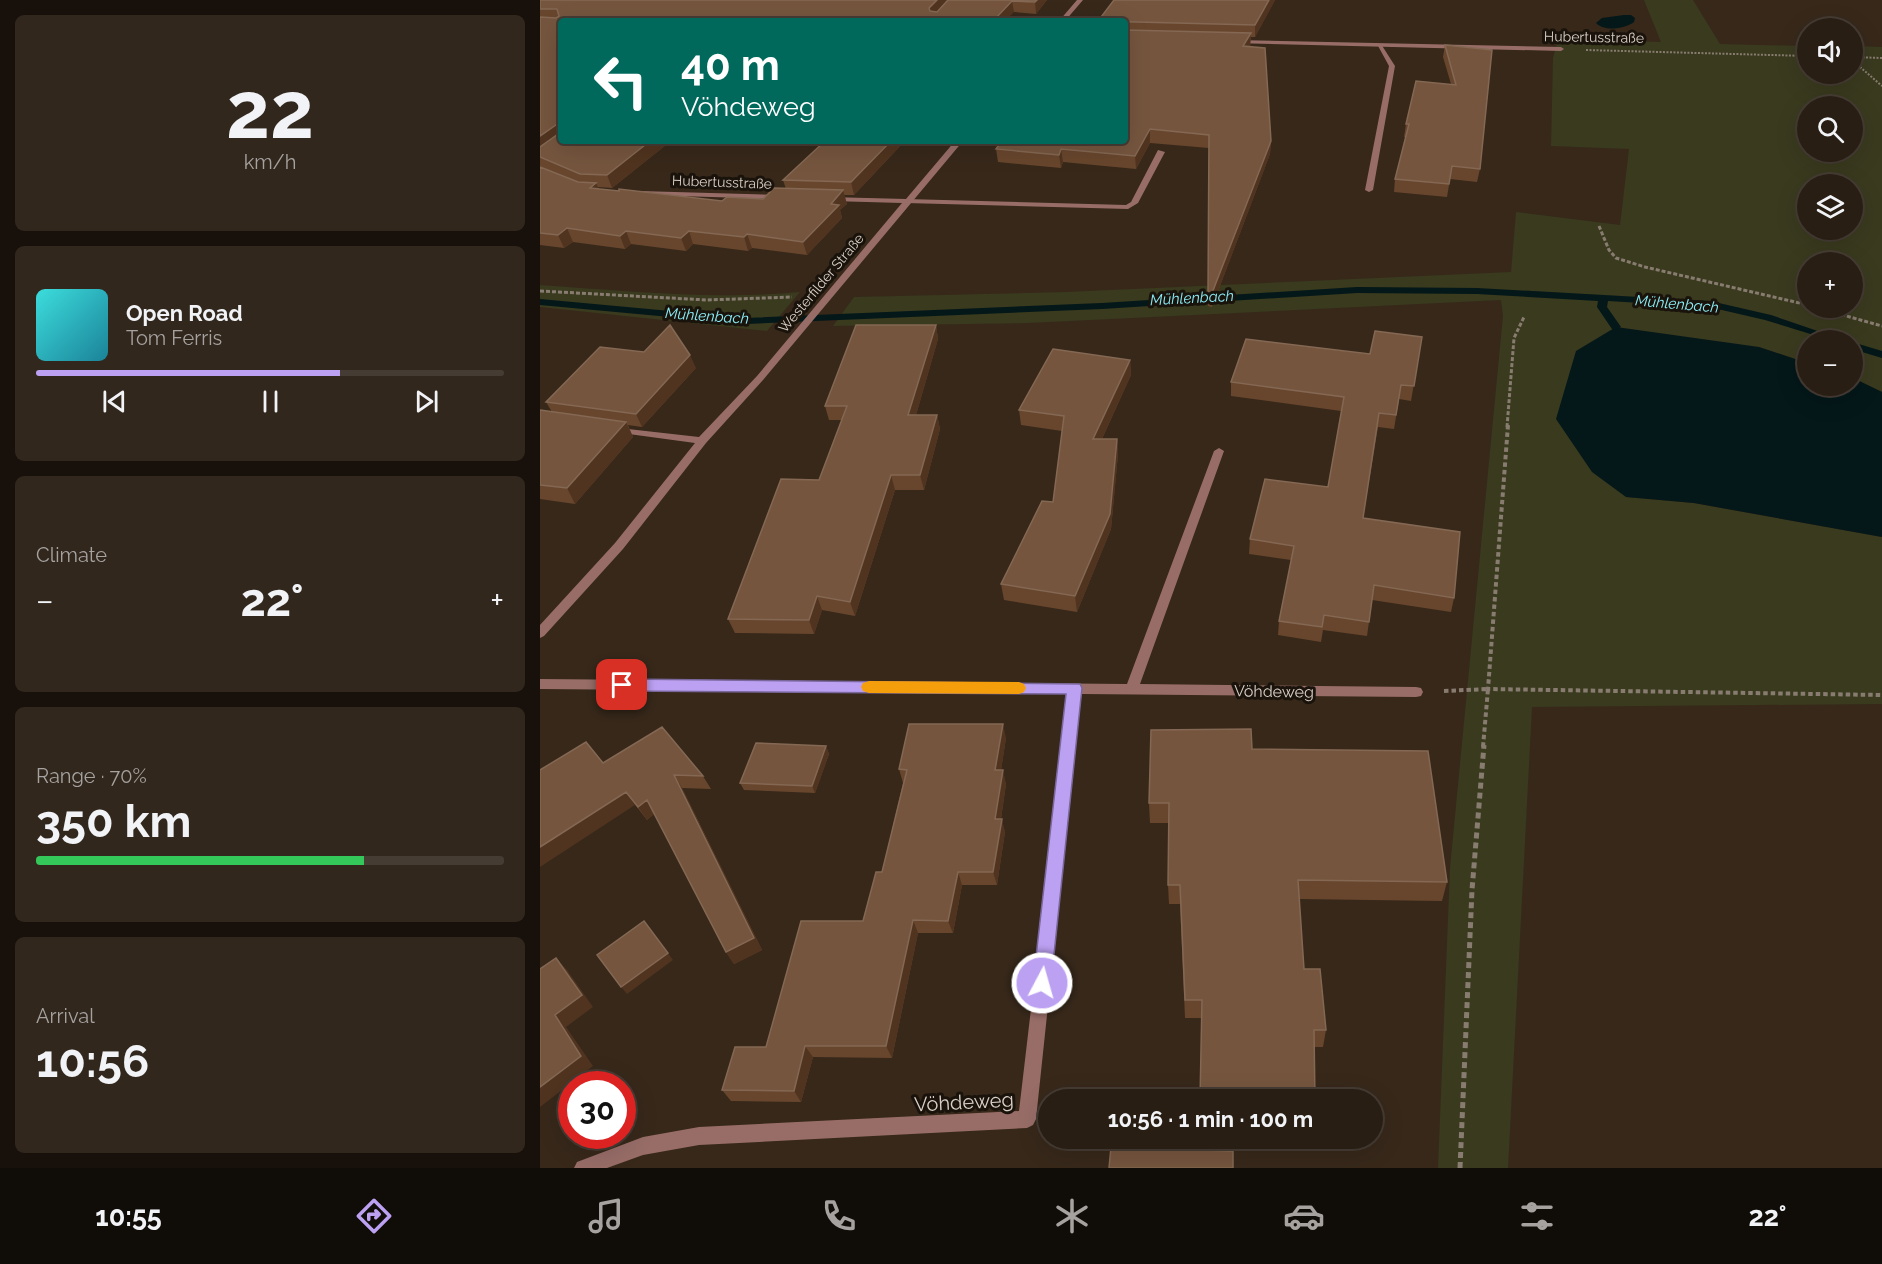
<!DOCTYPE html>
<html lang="en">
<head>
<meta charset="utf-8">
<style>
  :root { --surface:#291e14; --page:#31271d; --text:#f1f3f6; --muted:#a5a2a0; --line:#453c34; --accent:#bca0f2 }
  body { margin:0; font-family:Raleway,sans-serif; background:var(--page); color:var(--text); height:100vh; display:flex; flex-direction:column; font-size:22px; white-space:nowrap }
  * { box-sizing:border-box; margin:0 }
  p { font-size:20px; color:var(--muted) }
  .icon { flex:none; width:33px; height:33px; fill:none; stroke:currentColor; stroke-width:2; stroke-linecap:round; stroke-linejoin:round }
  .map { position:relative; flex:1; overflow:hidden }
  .details { display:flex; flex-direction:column; gap:15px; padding:15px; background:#17100b; width:540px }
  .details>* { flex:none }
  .top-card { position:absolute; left:18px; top:18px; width:570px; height:126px; border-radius:6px; box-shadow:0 6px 24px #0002,0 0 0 2px var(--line); background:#00695c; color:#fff; overflow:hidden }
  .tools { position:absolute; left:1257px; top:18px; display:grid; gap:12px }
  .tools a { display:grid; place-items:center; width:66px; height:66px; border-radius:50%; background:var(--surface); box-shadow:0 6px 24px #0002,0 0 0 2px var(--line); font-size:30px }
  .speed { position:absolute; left:18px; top:1071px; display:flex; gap:12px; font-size:30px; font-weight:700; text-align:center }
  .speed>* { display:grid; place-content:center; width:78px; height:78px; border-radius:50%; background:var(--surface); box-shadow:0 6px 24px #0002,0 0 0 2px var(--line); line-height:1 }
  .speed .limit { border:9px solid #d22; background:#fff; color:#111 }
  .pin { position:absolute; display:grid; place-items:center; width:51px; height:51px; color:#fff; margin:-26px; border-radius:12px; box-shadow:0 3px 9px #0006 }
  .me { position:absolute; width:66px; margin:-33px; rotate:6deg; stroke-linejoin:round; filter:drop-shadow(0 0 4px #0008) }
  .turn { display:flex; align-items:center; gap:21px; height:126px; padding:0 24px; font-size:27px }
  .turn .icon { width:78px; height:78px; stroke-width:2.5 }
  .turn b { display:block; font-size:42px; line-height:51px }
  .big { font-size:45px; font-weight:700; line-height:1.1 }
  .details .card { flex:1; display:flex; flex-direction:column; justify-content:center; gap:9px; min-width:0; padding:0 21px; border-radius:9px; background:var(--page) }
  .details .dial { align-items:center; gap:0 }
  .dial b { font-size:78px; line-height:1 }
  .song { display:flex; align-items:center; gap:18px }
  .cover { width:72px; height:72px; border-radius:9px; background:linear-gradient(135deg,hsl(180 70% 55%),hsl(190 70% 35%)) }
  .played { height:6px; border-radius:3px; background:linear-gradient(90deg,var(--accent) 65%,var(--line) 65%) }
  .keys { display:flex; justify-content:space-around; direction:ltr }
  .heat { display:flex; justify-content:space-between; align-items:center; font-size:33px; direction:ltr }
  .charge { height:9px; border-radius:4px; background:linear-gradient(90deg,#34c759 70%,var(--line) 0) }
  .trip { position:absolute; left:498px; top:1089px; width:345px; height:60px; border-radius:30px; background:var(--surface); box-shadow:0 6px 24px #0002,0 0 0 2px var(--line); font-weight:700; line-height:60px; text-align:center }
  .menu { display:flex; height:96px; justify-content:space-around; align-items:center; background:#100c08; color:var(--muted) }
  .menu .icon { width:42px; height:42px }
  .menu .active { color:var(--accent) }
  .menu b { font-size:27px; color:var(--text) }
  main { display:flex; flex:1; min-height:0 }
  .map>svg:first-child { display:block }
  .green { fill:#393a1e; fill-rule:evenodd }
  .water { fill:#041719 }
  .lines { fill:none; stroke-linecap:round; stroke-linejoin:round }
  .stream { fill:#041719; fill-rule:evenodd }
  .path-far3 { stroke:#887c70; stroke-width:2; stroke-dasharray:2 1.5; stroke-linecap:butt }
  .path-far2 { stroke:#887c70; stroke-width:3; stroke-dasharray:4 2; stroke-linecap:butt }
  .path-far1 { stroke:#887c70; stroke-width:4; stroke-dasharray:4.5 3; stroke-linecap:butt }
  .path { stroke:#887c70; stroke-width:5; stroke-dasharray:6 4; stroke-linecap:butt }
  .service { fill:#986d68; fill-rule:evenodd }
  .minor { fill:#986d68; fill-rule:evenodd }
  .wall { fill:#68462d }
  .shaded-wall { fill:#50341f }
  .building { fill:#75553e; stroke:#846853; stroke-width:1.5 }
  .route { fill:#bca0f2; stroke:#7a689d; stroke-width:1.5 }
  .slow { fill:#f59e0b }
  .labels { text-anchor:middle; stroke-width:6; stroke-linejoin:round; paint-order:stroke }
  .far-street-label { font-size:14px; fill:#d9cfc6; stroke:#19130c }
  .far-water-label { font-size:15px; font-style:italic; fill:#8bedf7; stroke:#19130c }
  .street-label { font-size:16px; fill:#d9cfc6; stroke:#19130c }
  .near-street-label { font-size:20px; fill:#d9cfc6; stroke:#19130c }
</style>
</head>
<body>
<main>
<section class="details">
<div class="card dial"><b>22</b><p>km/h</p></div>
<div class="card">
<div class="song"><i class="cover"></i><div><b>Open Road</b><p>Tom Ferris</p></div></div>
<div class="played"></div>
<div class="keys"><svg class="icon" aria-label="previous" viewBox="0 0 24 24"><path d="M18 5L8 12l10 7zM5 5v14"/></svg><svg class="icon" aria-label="pause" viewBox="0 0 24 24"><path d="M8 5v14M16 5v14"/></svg><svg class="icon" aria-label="next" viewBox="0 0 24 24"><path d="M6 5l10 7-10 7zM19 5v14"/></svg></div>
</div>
<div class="card"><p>Climate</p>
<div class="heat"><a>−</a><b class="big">22°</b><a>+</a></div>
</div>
<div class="card"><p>Range · 70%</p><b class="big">350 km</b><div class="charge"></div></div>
<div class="card"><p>Arrival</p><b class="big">10:56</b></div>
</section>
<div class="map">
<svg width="1342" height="1168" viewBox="0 0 1342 1168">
  <rect width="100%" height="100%" fill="#37281a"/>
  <path class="green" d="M1104 0H1153L1180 44 1267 46 1268 74H1312L1313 46 1342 47V392L1313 378 1312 340H1268L1267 363 1219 347 1086 497 1154 503 1342 537V704L992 707 968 1168H898L910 868 963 316 961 300 488 323 293 326 314 297 526 292 971 272 976 212 1080 225 1089 149 1011 146 1013 58 1018 39 1121 42ZM1268 106H1312V152H1268ZM1268 184H1312V230H1268ZM1268 262H1312V308H1268Z
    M0 285C87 291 174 300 260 292L227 331 0 307Z"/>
  <path class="water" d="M1084 15H1091L1095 18 1094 22C1084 29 1065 32 1056 23L1062 18Z
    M1076 327 1219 347 1267 363 1268 386H1312L1313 378 1342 392V537L1154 503 1086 497 1052 472 1016 419 1036 351Z"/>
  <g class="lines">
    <path class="stream" d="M817 287 937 288 1170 301 1231 315 1304 340H1290L1225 320 1169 307 1068 301 1067 307 1081 327 1076 330 1072 329 1057 307 1058 301 937 294 817 293 562 309 206 324 0 305V299L206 318 562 303Z
      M1312 342 1342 351V358L1312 349Z"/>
    <path class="path-far3" d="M1046 50 1268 56
      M1312 57 1342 58
      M1312 60 1342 86"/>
    <path class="path-far2" d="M1059 226 1069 250 1076 258 1105 267 1268 305
      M0 291 167 300 252 297
      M1278 308 1342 326
      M967 427 974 338 984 317"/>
    <path class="path-far1" d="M968 425 948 689 1342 695
      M904 691 948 689 943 747"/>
    <path class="path" d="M920 1168 932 890 944 745"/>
    <path class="service" d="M837 44H841L855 66 833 190 829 192 825 190 849 66Z
      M618 150 625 152 598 203 588 209 366 203 362 201 366 199 586 205 591 202Z"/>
    <path class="minor" d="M537 0H543L525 21H519Z
      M692 40 1021 47 1024 49 1021 51 694 43 691 41Z
      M415 141H423L223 380 166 443 83 549 4 636 0 638V625L75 543 155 443 74 432 69 429 70 427 159 437 217 376 362 203 291 201H288V197L366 199Z
      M99 191 241 195 245 197 241 199 102 195 98 193Z
      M679 448 684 451 600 684 876 687 881 688 883 692 881 696 876 697 541 694 496 1119 493 1125 487 1128 159 1145 103 1155 67 1168H34L37 1162 103 1137 159 1127 479 1111 528 694 0 689V679L587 684 674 451Z"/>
  </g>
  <path class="wall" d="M0 0H507L496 14 474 12 21 21V141H131L72 188 58 187 59 189 182 201 223 199 246 189 243 180 285 141H365L314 195H304L307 204 300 210 302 218 267 255 212 248 208 251 153 244 146 251 91 244 85 249 33 242 24 248 0 245Z
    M735 0 715 37H711L710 47 731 141 730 154 672 307 668 306 669 148 610 143 596 169 523 162 521 168 458 162 456 149 585 141V21Z
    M905 45 940 169 937 182 910 179 907 197 854 192 855 179 866 137H864L866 124 911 84 903 57Z
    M396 325 398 339 376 415H397L400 429 384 490H355L315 616 282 610 274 634 195 633 188 619 279 480 302 420H289L285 406Z
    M882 337 871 401 859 399 854 429 838 427 823 518 914 598 911 612 832 600 827 636 783 630 781 642 738 635 739 621 751 560 709 554 710 539 788 487 801 411 691 396V382L830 354Z
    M590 360 591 375 562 439H577L578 454 571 529 537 612 464 600 461 584 513 502 522 431 481 425 479 410Z
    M156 368 102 427 88 425 93 437 35 504 0 499V410L12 412 6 402Z
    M466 738 461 770 466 784 461 819 465 832 457 885H422L413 933H378L352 1058 273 1057 261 1102 191 1101 182 1090 226 1047 323 921 342 872 363 783 359 769Z
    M286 746 289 754 275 793 204 790 200 783Z
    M712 749 907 882 902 901 759 899 764 969 786 1030 783 1047H774L661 1018H645L640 904H629L628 885V823H610L609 803Z
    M63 763 163 776 171 789 142 788 222 950 194 964 186 952 114 814 107 820Z"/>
  <path class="shaded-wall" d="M397 0H408L391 20 389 8Z
    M497 0H507L496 14 495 2Z
    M729 0H735L715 37V25Z
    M472 1 474 12 465 21H453Z
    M711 33 710 45 703 59V46Z
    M16 125 21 137 0 152V136Z
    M610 129V143L596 169 595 156Z
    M110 141H131L72 188 67 175Z
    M351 141H365L314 195 311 182Z
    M731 141 730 154 672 307V293Z
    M521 149 523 162 521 168 519 155Z
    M56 183 62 196 50 188Z
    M303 190 307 204 300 210 302 218 267 255 263 242 291 204Z
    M27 228 33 242 24 248 18 235Z
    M86 231 91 244 85 249 80 236Z
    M149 231 153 244 146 251 141 238Z
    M207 234 212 248 208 251 204 237Z
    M396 325 398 339 372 429 368 415Z
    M150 355 156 368 102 427 96 414Z
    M590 360 591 375 555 454 553 439Z
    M397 415 400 429 384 490 380 475Z
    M86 422 93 437 35 504 27 488Z
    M577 439 578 454 571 529 537 612 535 596Z
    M351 475 355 490 315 616 310 602Z
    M277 596 282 610 274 634 269 620Z
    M463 724 466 738 459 784 455 770Z
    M286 746 289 754 275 793 272 786Z
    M463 770 466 784 459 832 455 819Z
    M134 775 142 788 222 950 194 964 186 952Z
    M86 792 95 805 0 867V847Z
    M107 800 115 813 107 820 98 807Z
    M462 819 465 832 457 885 453 872Z
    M418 872 422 885 413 933 408 921Z
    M373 920 378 933 352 1058 346 1046Z
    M128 953 133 960 87 994 81 987Z
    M16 958 27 970 53 1007 26 1027 53 1066 0 1107V1087L15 1015Z
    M265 1046 273 1057 261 1102 254 1091Z"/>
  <path class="building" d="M0 0H397L389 8 390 11 397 12 408 0H497L495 2 472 1 453 21H21V127L16 125 0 136V17L16 18 19 16 17 9H0Z
    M574 0H729L715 25 558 21Z
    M585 30 711 33 703 46 725 48 731 141 672 293 668 292 669 135 610 129 595 156 521 149 519 155 456 149 462 141H585Z
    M905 45 952 50 940 169 912 166 909 184 855 179 869 124H866L876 81 916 85Z
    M21 132V141H110L67 175 40 174 0 157V147Z
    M285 141H351L311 182 243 180Z
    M0 167 38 182 56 183 50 188 79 191V189L182 201 187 197 223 199 234 188 303 190 291 204 299 205 263 242 207 234 204 237 149 231 141 238 86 231 80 236 27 228 18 235 0 233Z
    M130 325 150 355 96 414 6 402 60 347 104 352Z
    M316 325H396L368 415H397L380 475H351L310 602 277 596 269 620 188 619 241 479 279 480 307 406H285Z
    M835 331 882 337 874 386 861 385 856 415 839 413 823 518 920 532 914 598 834 585 829 622 784 615 782 627 739 621 754 546 710 539 725 479 788 487 804 397 691 382 706 339 830 354Z
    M513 349 590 360 553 439H577L570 514 535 596 461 584 502 501 513 502 524 416 479 410Z
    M0 410 86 422 27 488 0 485Z
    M369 724H463L455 770H463L455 819H462L453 872H418L408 921 373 920 346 1046H265L254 1091 182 1090 195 1047H226L261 921H323L336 872H342L367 770 359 769Z
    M122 727 163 776 134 775 214 938 186 952 107 800 98 807 86 792 0 847V770L46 742 63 763Z
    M711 729 712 749 888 751 907 882 758 880 764 969H780L786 1030H774L775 1100H660L662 1000H645L640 885H628L629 803H609L611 730Z
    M216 743 286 746 272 786 200 783Z
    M104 921 128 953 81 987 57 955Z
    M16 958 42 995 15 1015 41 1056 0 1087V969Z
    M571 1147 693 1151V1168H569Z"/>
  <path class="route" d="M82 679 540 684 542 688 511 983 508 990 502 992 495 990 493 983 526 694 82 691 77 689 75 685 77 681Z"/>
  <path class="slow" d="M329 681 479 682 484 684 486 688 484 692 479 694 329 693 323 691 321 687 323 683Z"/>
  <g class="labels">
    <g class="far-street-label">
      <text transform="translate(1054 37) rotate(1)" y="5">Hubertusstraße</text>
      <text transform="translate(182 182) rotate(2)" y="5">Hubertusstraße</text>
      <text transform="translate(281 283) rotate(-50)" y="5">Westerfilder Straße</text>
    </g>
    <g class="far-water-label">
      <text transform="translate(652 298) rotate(-3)" y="5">Mühlenbach</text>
      <text transform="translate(1137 304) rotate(5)" y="5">Mühlenbach</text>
      <text transform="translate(167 316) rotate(4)" y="5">Mühlenbach</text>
    </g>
    <g class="street-label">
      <text transform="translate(734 691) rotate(1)" y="6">Vöhdeweg</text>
    </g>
    <g class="near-street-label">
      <text transform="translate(424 1102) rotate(-3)" y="7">Vöhdeweg</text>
    </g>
  </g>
</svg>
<div class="tools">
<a><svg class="icon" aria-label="sound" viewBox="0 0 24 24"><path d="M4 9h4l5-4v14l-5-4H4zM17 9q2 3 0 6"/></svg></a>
<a><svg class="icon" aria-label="search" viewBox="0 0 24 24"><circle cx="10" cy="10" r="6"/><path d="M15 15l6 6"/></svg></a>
<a><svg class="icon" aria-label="layers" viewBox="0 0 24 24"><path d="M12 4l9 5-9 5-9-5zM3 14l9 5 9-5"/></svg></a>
<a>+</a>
<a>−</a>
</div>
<div class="speed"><div class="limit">30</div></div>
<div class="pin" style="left:82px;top:685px;background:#d93025"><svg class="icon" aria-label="arrive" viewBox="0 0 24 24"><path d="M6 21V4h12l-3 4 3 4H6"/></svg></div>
<svg class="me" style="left:502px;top:983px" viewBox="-20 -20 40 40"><circle r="17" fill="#bca0f2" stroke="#fff" stroke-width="3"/><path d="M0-11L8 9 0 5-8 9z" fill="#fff"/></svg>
<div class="trip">10:56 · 1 min · 100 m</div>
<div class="top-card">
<div class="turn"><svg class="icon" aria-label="left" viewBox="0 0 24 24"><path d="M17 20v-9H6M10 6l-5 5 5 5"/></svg><div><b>40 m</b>Vöhdeweg</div></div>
</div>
</div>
</main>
<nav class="menu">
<b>10:55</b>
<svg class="icon active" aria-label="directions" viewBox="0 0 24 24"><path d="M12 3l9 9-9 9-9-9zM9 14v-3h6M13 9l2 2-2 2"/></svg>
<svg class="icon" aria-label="music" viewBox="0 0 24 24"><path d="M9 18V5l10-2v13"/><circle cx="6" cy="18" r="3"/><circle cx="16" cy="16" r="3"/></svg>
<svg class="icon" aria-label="phone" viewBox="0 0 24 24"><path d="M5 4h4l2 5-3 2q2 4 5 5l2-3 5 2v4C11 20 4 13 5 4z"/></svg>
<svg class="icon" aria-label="climate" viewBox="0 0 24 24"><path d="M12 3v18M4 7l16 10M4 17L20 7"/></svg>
<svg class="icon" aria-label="car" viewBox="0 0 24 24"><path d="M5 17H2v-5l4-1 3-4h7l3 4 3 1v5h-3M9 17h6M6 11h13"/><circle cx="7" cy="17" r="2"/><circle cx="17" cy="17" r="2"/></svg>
<svg class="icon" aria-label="filters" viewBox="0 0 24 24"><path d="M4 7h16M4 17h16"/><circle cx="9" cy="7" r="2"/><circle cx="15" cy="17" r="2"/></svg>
<b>22°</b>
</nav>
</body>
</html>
